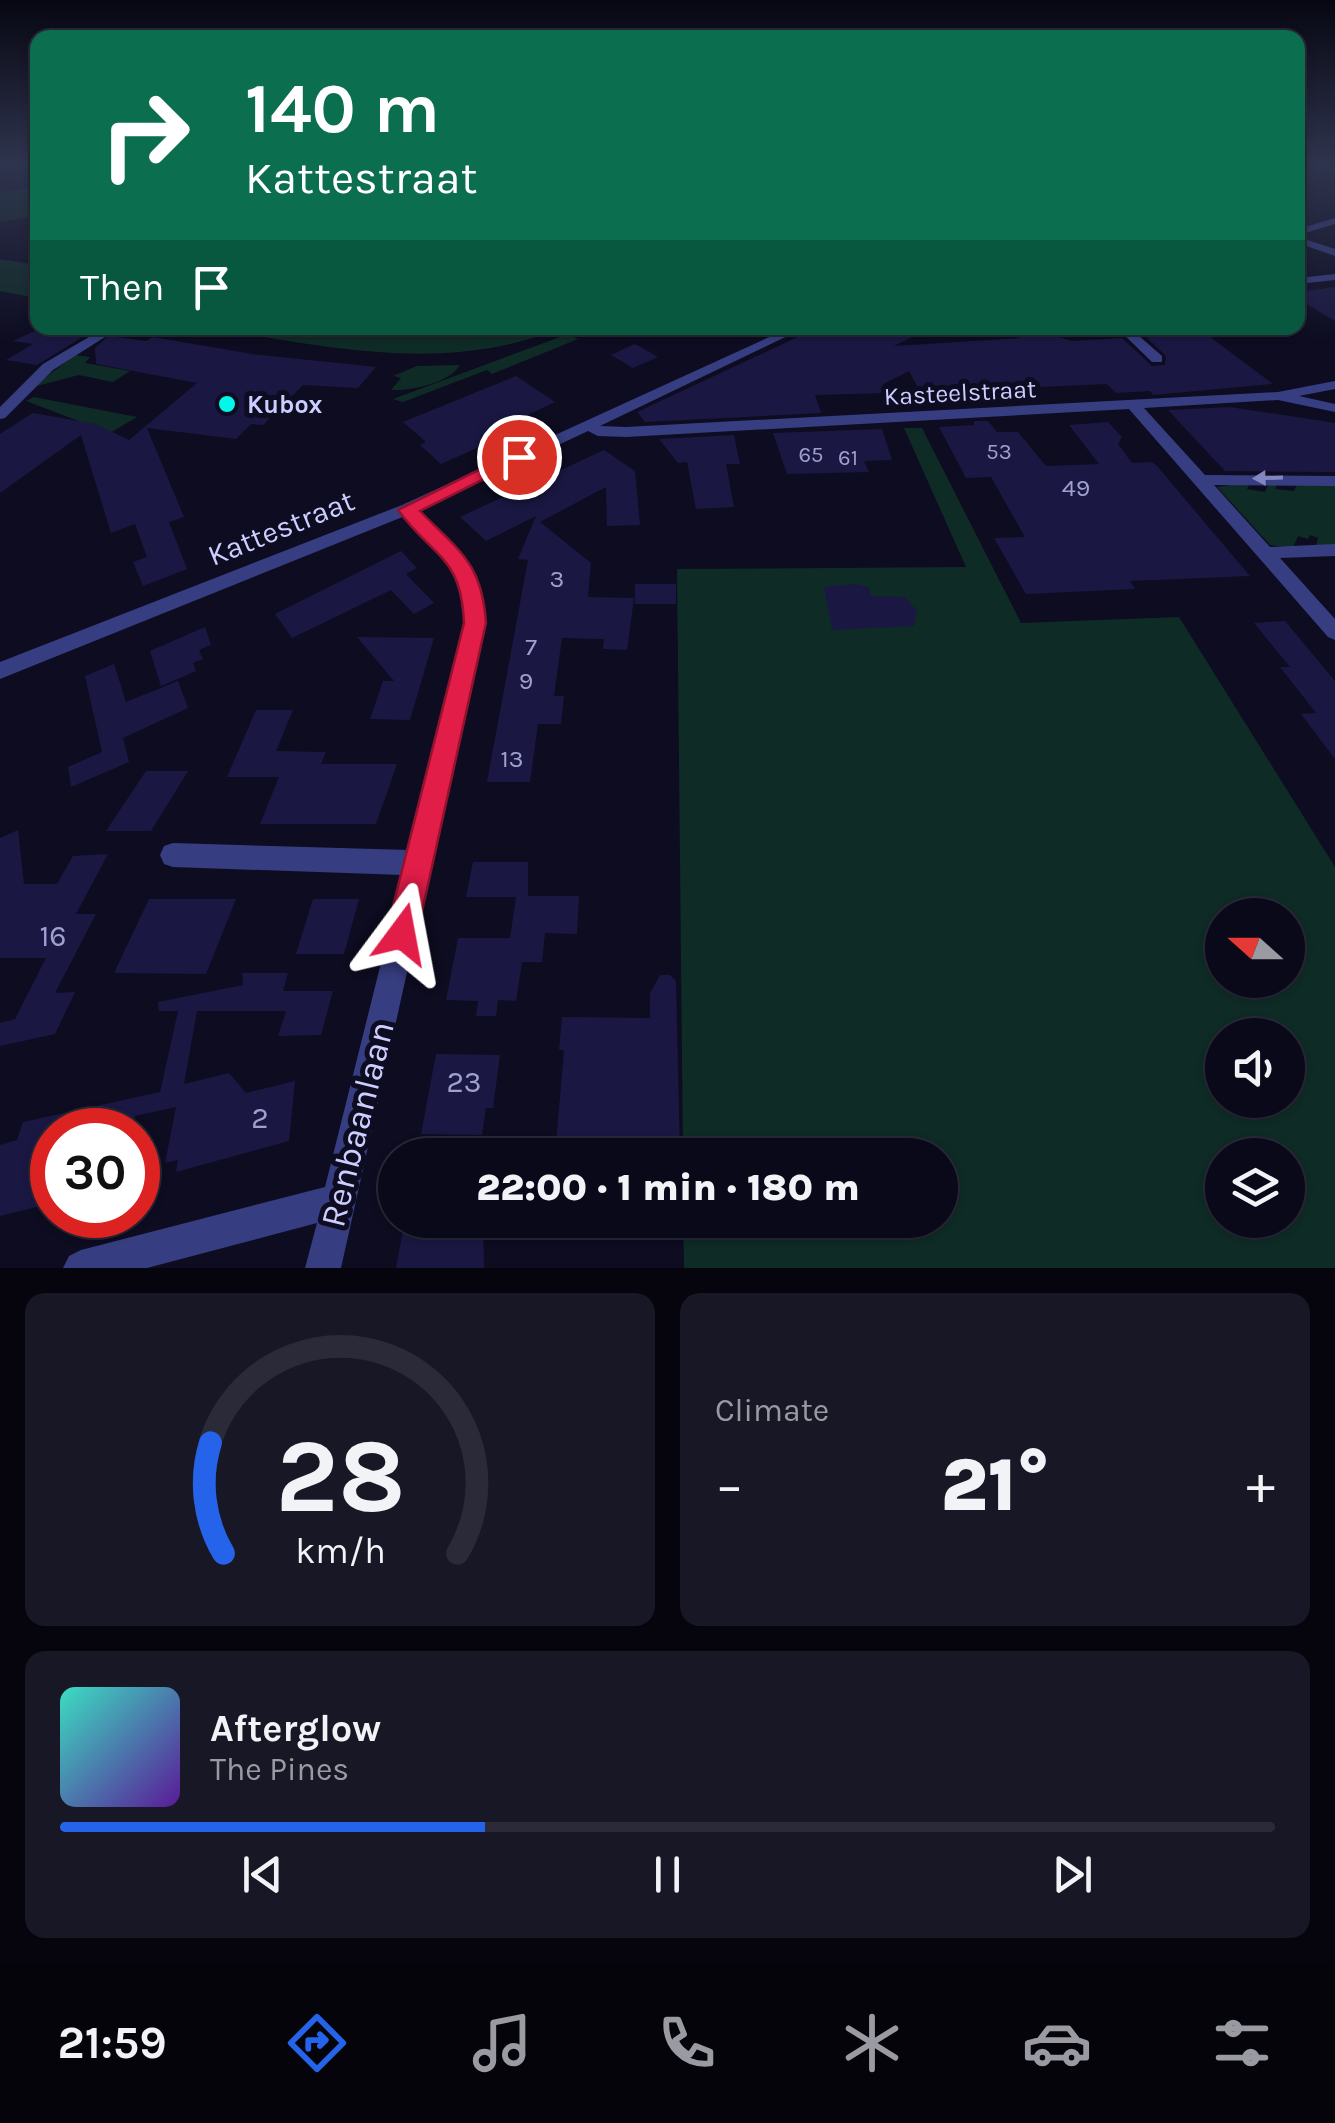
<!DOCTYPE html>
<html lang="en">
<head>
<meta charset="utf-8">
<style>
  :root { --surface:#0a0919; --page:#181726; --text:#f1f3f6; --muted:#999aa2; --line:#2a2a38; --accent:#2563eb }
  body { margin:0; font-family:Karla,sans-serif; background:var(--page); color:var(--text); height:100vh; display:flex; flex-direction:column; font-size:38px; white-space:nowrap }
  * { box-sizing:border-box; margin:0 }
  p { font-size:32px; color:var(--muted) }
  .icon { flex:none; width:55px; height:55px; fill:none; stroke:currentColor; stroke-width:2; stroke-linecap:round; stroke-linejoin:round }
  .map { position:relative; height:1268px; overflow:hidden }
  .details { display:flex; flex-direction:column; gap:25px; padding:25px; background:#06050e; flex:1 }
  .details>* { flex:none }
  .top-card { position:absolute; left:30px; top:30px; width:1275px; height:305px; border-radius:20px; box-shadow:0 2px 8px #0004,0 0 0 2px var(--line); background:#0b6e4f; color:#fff; overflow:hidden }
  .needle { width:65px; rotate:291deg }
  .fabs { position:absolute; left:1205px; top:898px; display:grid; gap:20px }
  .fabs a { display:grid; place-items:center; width:100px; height:100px; border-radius:50%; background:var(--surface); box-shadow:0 2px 8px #0004,0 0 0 2px var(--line); font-size:50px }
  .speed { position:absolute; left:30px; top:1108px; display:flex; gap:20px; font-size:50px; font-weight:700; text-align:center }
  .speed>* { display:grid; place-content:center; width:130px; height:130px; border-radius:50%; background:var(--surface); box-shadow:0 2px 8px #0004,0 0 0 2px var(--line); line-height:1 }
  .speed .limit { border:15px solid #d22; background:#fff; color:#111 }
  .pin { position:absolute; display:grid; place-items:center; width:85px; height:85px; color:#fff; margin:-42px; border:5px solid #fff; border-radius:50%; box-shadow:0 2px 10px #0007 }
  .me { position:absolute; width:110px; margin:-55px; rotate:13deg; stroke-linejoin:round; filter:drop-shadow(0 0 8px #0008) }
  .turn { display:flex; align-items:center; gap:35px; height:210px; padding:0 50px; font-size:45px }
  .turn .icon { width:130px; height:130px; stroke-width:2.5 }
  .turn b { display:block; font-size:70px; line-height:85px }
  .then { display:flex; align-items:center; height:95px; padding:0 50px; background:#0003; gap:20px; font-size:38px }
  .big { font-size:75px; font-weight:800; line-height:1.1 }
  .details .widget { flex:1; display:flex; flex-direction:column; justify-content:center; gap:15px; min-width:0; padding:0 35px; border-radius:20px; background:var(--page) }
  .details .dial { align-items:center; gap:0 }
  .dial svg { height:260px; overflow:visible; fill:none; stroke:var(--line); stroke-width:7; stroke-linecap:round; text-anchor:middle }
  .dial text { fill:var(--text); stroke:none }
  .song { display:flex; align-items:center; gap:30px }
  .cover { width:120px; height:120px; border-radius:15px; background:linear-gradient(135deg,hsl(170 70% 55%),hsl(270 70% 35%)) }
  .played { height:10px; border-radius:5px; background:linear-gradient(90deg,var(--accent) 35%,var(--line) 35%) }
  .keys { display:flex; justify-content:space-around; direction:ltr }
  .heat { display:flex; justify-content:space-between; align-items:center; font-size:55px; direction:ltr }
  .details .tiles { flex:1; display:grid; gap:25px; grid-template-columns:1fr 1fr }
  .widget:last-child { grid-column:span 2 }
  .trip { position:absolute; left:378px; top:1138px; width:580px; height:100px; border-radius:50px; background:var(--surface); box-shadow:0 2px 8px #0004,0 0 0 2px var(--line); font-weight:800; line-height:100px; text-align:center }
  .tabs { display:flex; height:160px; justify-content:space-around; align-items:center; background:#04040a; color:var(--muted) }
  .tabs .icon { width:70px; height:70px }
  .tabs .active { color:var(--accent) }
  .tabs b { font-size:45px; color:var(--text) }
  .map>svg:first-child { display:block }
  .green { fill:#0f2b26; fill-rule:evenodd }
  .building { fill:#1a1842 }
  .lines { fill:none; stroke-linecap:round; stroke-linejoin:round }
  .street { fill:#363e81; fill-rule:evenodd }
  .oneway { fill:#8186c0 }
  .route { fill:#e11d48; stroke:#92132f; stroke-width:2.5 }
  .poi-dot { fill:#00f7ea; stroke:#0d0c21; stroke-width:4 }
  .labels { text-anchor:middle; stroke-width:10; stroke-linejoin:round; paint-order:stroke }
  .far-number-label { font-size:22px; fill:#a0a0d0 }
  .far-street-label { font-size:25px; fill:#ccceff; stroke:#0d0c21 }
  .far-poi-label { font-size:25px; font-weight:bold; fill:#ccceff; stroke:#0d0c21; text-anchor:start }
  .number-label { font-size:25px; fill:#a0a0d0 }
  .street-label { font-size:30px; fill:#ccceff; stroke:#0d0c21 }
  .near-number-label { font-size:30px; fill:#a0a0d0 }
  .near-street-label { font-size:35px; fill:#ccceff; stroke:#0d0c21 }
</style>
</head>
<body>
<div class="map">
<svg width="1335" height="1268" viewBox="0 0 1335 1268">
  <rect width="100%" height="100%" fill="#0d0c21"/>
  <path class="green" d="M37 186V216L0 222V192Z
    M0 259 37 265V298L0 291Z
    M211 328H562C444 374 332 348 211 328Z
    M568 334 578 339 492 374 487 370 403 402 393 399Z
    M75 355 90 357 85 363 130 371 113 382 79 375 33 387Z
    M460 365C450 383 411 391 391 390L401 378 393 376 417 366Z
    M34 397 137 417 110 433 26 401Z
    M904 428H922L1021 623 1179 617 1335 867V1268H684L683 1220H940V1155H683L677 569 966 567ZM1222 915H1288V980H1222ZM1222 1035H1288V1100H1222ZM1222 1155H1288V1220H1222Z
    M1270 481H1278L1275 489 1294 491 1299 481 1335 484V546L1316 547 1318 538 1310 535 1308 539 1298 536 1293 548 1270 545 1217 487 1250 482 1247 489 1265 492Z"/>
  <path class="building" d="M1335 287V321L1298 299V292Z
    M41 328H55L89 333 37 365 6 360 33 344 13 341Z
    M817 328H930L894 346 1020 338 1010 328H1050L1059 337 1072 341 1122 338 1152 366 1165 365 1166 356 1146 337 1202 331 1273 384 1153 395 1150 391 1116 393 1107 384 920 392 909 371 883 384 887 393 815 395 821 413 645 422 637 412Z
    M108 336 146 341 153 337 252 354 376 367 358 388 303 385 263 425 251 424 236 439 147 428 184 517 169 522 187 569 143 586 133 562 147 557 135 524 111 533 81 435 0 493V434L33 413 96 424 129 440 197 383 96 364 95 348Z
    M635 344 658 357 633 368 611 355Z
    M516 376 555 402 513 422 515 431 441 464 420 445 426 442 403 422Z
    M1230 407 1335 423V472L1225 471 1168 410Z
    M974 421H988L997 432H1018L1046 466 1099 464 1069 425 1108 422 1122 437 1118 444 1132 463 1152 462 1157 466 1250 576 1130 581 1135 589 1026 594 994 538 1025 537 991 477 966 478 939 427 974 425Z
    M882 429 892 460 864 461 869 472 787 474 773 433Z
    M734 435 740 464H726L734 507 696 509 687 462 678 463 659 439Z
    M604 450 635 471 640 525 607 526 606 487 540 522 591 563 588 597 634 598 627 650 603 649 604 639 562 638 554 696H564L561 724H538L530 782H487L528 560 518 559 536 516 486 541 460 517Z
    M401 551 417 568 406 574 434 603 414 614 391 590 292 638 275 614Z
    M635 584H676V604H635Z
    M855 584 869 587 871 596 905 597 917 611 914 626 832 630 824 587Z
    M1285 621 1335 681V759L1301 714 1316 713 1280 667H1290L1254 623Z
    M205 627 211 645 199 650 203 659 193 663 196 671 161 686 150 651Z
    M357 637 434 638 410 720 370 719 383 681H394Z
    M114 664 126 702 178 681 188 708 123 738 129 762 71 787 68 767 102 752 85 676Z
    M256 710H293L276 751 326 752 321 764H397L376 824H260L279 777H227Z
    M146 771H188L151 831H106Z
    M18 830 24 884H57L73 856 108 854 76 914H96L55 993 75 992 55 1034 0 1046V1023L15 1019 46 958H0V838Z
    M473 862H528V896H579L577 934 545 933 542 962H522L516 1001 498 1000 496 1016H476L478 1001 446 1000 458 938H510L516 897H466Z
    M149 899H236L206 974 114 973Z
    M313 899H359L344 954H296Z
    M242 973H288L283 991H333L321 1035 278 1036 286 1011H197L184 1084 229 1073 246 1093 295 1081 289 1141 176 1172 178 1160 165 1163 176 1107 135 1116 132 1130H52V1203L0 1216V1145L17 1140 23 1122 160 1092 178 1011H159L158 1002 243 985Z
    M660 975H670L676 981 680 1155H555L564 1050H559L562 1017 650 1018V993Z
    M436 1054 500 1055 493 1108H486L482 1135 421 1134Z
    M405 1220H483L484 1268H396Z"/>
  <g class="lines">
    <path class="street" d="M1335 218V224L1298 235V229Z
      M1298 237 1335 249V256L1298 243Z
      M1335 274V280L1298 284V278Z
      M789 328H804L600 426 626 427 1278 392 1335 381V389L1299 396 1335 404V412L1278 400 1144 408 1205 475 1335 476V486L1214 485 1270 547 1335 544V556L1280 558 1335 619V640L1328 637 1129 409 626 437 598 436 588 431 419 510C457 547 479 568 485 623L341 1268H305L317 1223 147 1268H63L69 1256 81 1250 325 1187 403 875 173 867 164 864 160 855 164 846 173 843 409 850 465 623C460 570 441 553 405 516L0 679V662L402 505Z
      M1117 328H1130L1162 356V362H1152Z
      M1211 328H1224L1218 332Z
      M94 334 105 337 53 370 5 418 0 419V407L43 364Z"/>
  </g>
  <defs><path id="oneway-solid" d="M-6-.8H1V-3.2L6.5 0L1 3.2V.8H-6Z" transform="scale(2.5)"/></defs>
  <use class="oneway" href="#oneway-solid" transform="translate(1268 478) rotate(178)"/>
  <linearGradient id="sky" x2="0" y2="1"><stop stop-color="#070712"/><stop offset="0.48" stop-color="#2f344e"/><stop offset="1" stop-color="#2f344e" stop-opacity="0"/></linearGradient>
  <rect width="1335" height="342" fill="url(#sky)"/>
  <path class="route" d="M513 453 528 457 420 511C460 552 482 563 486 623L417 934 412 945 402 949 391 945 386 934 464 623C461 555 434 559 398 510Z"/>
  <circle class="poi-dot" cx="227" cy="404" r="10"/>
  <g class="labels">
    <g class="far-number-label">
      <text x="999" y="459">53</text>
      <text x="811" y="462">65</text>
      <text x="848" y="465">61</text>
    </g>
    <g class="far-street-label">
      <text transform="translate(960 392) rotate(-3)" y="9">Kasteelstraat</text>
    </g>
    <g class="far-poi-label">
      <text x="247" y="413">Kubox</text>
    </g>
    <g class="number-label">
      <text x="1076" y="496">49</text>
      <text x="557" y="587">3</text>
      <text x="531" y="655">7</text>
      <text x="526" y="689">9</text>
      <text x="512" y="767">13</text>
    </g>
    <g class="street-label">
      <text transform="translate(281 528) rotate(-22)" y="10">Kattestraat</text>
    </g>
    <g class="near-number-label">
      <text x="53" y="946">16</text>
      <text x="464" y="1092">23</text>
      <text x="260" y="1128">2</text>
    </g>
    <g class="near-street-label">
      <text transform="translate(357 1124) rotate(-76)" y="12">Renbaanlaan</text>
    </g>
  </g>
</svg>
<div class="fabs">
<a><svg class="needle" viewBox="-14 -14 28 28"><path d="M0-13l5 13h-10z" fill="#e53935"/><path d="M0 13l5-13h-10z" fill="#999aa2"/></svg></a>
<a><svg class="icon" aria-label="sound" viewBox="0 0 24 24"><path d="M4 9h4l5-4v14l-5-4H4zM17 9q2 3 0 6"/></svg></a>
<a><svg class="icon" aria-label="layers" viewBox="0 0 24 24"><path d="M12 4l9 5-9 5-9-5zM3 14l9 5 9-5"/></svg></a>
</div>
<div class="speed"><div class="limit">30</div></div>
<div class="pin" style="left:519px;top:457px;background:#d93025"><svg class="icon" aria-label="arrive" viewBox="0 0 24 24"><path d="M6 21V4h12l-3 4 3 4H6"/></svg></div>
<svg class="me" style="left:402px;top:934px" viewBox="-20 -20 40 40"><path d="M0-17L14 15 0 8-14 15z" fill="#e11d48" stroke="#fff" stroke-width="4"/></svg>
<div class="trip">22:00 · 1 min · 180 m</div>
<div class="top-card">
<div class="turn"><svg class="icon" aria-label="right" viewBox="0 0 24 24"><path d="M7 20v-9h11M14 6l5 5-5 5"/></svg><div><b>140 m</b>Kattestraat</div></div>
<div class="then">Then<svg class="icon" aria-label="arrive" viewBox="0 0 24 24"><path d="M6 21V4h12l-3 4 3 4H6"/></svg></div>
</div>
</div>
<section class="details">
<div class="tiles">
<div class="widget dial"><svg viewBox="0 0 100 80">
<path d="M14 69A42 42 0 1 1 86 69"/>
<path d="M14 69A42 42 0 0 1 10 35" stroke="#2563eb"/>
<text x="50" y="56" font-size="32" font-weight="700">28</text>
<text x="50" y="72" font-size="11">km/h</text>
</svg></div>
<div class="widget"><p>Climate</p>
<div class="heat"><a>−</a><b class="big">21°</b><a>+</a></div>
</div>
<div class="widget">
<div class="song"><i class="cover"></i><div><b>Afterglow</b><p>The Pines</p></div></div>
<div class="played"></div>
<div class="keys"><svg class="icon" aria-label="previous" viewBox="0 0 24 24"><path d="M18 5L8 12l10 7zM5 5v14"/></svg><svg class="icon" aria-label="pause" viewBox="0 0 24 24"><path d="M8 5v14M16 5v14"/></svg><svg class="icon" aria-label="next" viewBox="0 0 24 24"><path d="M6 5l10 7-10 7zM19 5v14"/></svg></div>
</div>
</div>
</section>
<nav class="tabs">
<b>21:59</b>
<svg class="icon active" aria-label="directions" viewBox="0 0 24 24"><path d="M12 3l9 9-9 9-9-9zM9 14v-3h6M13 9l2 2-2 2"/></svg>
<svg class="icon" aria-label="music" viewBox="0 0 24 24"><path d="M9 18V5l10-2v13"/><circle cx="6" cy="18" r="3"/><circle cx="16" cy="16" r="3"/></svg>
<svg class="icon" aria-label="phone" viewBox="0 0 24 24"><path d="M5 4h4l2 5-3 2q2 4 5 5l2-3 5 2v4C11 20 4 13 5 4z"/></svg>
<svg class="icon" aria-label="climate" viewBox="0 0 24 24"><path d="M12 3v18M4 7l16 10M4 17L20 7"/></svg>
<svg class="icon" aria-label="car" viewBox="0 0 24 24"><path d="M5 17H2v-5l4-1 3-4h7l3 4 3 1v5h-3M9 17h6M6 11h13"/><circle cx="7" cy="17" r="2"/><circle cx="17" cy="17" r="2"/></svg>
<svg class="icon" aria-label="filters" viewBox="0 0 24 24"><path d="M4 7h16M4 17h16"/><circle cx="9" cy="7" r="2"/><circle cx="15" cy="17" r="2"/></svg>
</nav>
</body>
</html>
